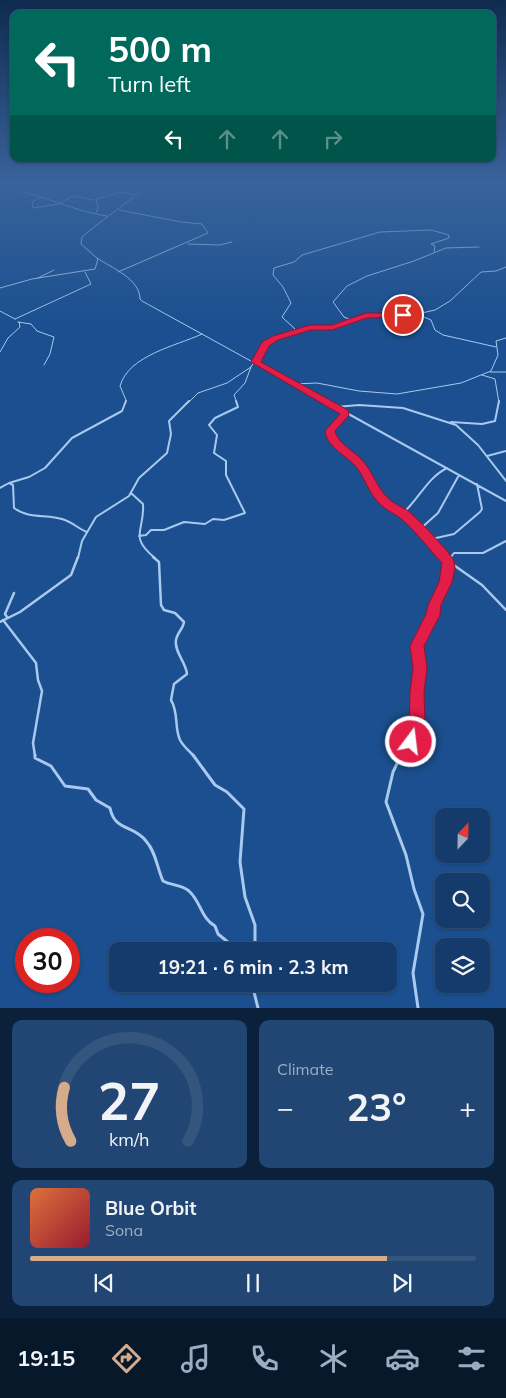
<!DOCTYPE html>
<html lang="en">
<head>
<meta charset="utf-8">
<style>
  :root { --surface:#143b6b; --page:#214673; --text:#f1f3f6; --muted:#9dadc1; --line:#33557e; --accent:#d6ab8b }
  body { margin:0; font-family:Mulish,sans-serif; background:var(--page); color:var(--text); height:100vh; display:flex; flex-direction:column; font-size:19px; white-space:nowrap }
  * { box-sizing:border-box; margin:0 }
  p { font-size:16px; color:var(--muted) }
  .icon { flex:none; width:28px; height:28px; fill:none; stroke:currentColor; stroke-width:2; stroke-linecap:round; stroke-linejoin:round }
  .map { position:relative; height:1008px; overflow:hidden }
  .panel { display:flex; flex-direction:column; gap:12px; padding:12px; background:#0b203b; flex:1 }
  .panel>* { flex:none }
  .banner { position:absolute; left:10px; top:10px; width:486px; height:152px; border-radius:10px; box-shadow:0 1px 4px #0004,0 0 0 1px var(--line); background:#00695c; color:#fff; overflow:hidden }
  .needle { width:32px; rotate:22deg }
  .fabs { position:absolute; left:435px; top:808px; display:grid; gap:10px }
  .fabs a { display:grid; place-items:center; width:55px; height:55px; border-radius:10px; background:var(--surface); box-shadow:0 1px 4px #0004,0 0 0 1px var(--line); font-size:25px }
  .speed { position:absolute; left:15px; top:928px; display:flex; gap:10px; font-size:25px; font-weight:700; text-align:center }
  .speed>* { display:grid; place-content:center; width:65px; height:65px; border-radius:50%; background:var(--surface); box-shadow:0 1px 4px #0004,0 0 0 1px var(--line); line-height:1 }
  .speed .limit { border:8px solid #d22; background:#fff; color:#111 }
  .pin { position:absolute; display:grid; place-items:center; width:42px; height:42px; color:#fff; margin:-21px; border:2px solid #fff; border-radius:50%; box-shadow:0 1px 5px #0007 }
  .me { position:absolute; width:55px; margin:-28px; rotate:15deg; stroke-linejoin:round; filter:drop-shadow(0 0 4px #0008) }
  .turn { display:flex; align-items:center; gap:18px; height:105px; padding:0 15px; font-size:22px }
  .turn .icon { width:65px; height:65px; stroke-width:2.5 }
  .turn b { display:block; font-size:35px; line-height:42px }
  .lanes { display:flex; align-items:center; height:48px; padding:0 15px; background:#0003; justify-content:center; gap:25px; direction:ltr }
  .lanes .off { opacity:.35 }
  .big { font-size:38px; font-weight:700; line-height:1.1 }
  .panel .card { flex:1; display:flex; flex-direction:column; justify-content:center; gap:8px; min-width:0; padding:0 18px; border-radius:10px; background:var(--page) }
  .panel .dial { align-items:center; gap:0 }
  .dial svg { height:130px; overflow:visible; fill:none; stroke:var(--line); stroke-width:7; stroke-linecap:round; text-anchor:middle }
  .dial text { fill:var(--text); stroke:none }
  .song { display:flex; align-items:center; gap:15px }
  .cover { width:60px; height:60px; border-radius:8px; background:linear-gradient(135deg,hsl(20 70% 55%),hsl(350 70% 35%)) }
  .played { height:5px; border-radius:2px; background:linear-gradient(90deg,var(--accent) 80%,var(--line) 80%) }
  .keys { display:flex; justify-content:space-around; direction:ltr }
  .heat { display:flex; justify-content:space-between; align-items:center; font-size:28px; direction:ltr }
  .panel .tiles { flex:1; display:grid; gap:12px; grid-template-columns:1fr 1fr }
  .card:last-child { grid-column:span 2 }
  .trip { position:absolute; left:109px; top:942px; width:288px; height:50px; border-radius:10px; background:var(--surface); box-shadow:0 1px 4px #0004,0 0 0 1px var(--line); font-weight:700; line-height:50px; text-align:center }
  .dock { display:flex; height:80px; justify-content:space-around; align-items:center; background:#08182b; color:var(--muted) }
  .dock .icon { width:35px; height:35px }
  .dock .current { color:var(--accent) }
  .dock b { font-size:22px; color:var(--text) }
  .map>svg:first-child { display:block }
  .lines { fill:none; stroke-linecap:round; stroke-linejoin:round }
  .minor-far3 { stroke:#a9c9ee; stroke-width:1 }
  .minor-far2 { stroke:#a9c9ee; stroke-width:2 }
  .minor-far1 { stroke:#a9c9ee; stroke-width:2.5 }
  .minor { stroke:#a9c9ee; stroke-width:3 }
  .route { fill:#e11d48; stroke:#92132f }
</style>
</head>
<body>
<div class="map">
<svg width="506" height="1008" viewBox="0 0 506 1008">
  <rect width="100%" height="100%" fill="#1b4f8f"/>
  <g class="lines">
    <path class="minor-far3" d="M31 183 22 192C51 198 77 212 107 216
      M42 197 32 202 33 208 59 204
      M59 204 73 196 94 200
      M96 213 98 208 96 199 121 192 136 195
      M188 244 219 245 232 242
      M97 258C112 268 140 279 140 299L142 301 327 403
      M118 272 208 233 202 224 181 222 119 210
      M38 278 54 270
      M0 288 32 279 95 269 98 259 81 244 82 237C104 218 129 202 151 183
      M0 311 15 319
      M417 314 431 320 435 330 443 335 496 347
      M15 319 91 284 85 272
      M349 319 344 317 333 302 347 286 367 276 414 261 446 248 479 247
      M18 322 31 324 37 331 54 337 50 354 44 365
      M295 332V329L282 317 291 303 283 287 273 275 274 268 294 262 302 255 380 232 431 230 449 235V238L431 244 435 246 434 252
      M0 352 8 338 20 327 19 322
      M490 372H506
      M482 375 495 379 499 403
      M294 384 317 383 359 391 397 394 461 383 491 371 498 355 496 341 506 338
      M125 403 126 400 120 386C129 355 176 346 202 334
      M188 403 198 393 227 383 251 367 266 344 273 339 310 328 333 327 366 315H413L435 310 450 301 481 272 496 271 506 267
      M237 403 234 395 245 383 251 367"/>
    <path class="minor-far2" d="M325 401 506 501
      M336 407 359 405 403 408 456 425 478 445 506 481
      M344 413 345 415 330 431C334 448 354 454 363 467 370 477 373 491 382 500 389 506 398 510 405 516 419 529 431 544 444 558
      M451 422 482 424 495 421 499 401
      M487 456 506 451
      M9 483 29 477 45 468 72 438 122 411 126 401
      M0 488 9 483 13 485 14 508C30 520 48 513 65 520 73 523 79 529 87 532
      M131 493 143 504C145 531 128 536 155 558
      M403 513C419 499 427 478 447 468
      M419 530 438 513 459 475
      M139 536 146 535 151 530H164L184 522 205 524 213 519 224 520 245 513 226 475V461L214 453 217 435 209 425 215 418 238 407 236 401
      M427 540 454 534 480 512 482 509 477 484
      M78 558 82 541 96 517 129 496 139 478 167 453 171 434 169 421 189 401
      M450 558 454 553H483L506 541"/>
    <path class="minor-far1" d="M153 557 159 562 161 605 164 610 175 613 184 622C183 629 177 633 176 640 174 652 186 662 187 674L174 684 171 700C179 713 174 727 180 740 183 746 189 751 194 756
      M451 557 448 561 482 585 506 610
      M7 617 5 614 14 593
      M3 620 36 663 38 680 42 691 33 743 35 756
      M0 622 20 612 71 575 78 557
      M401 756 412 741 417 728 420 668 417 646 433 615 434 605 447 577 449 564 443 557"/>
    <path class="minor" d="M35 755V758L51 766 65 786 88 789 96 800 110 808C115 832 133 824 146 841 156 852 157 868 163 881 172 886 181 884 189 891 201 902 201 918 215 926L218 934 239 951
      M193 755 215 785 227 792 244 809 240 862 245 897 255 925V951
      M401 755 393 772 386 802 406 855 414 889 423 914 413 973 418 1008
      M252 984 258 1008"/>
  </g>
  <linearGradient id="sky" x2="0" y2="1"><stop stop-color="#0f2b4f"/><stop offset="0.56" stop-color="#39639b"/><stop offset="1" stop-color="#39639b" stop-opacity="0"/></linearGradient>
  <rect width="506" height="325" fill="url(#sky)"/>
  <path class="route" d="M366 313H403L407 315 403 317 367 318 332 330H311L278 340 269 346 261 362 348 410 349 415 335 431C338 444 353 450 361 459 372 470 376 486 387 497 392 503 400 506 407 510 417 518 449 551 454 561L455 568 452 582 441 605 440 615 424 646 427 668 424 692 425 724 416 748 411 750 405 748 403 742 409 724 410 692 413 668 410 646 426 614 428 605 439 582 442 563C428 548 415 530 399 517 393 513 386 510 380 504 369 494 365 478 357 468 348 456 327 448 325 431L340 414 251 362 262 342 273 336 310 325H332Z"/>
</svg>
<div class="fabs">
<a><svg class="needle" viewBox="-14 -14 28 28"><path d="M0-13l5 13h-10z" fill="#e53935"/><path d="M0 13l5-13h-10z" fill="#9dadc1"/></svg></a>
<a><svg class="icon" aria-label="search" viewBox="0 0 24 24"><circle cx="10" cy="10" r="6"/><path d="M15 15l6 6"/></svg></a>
<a><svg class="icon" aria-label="layers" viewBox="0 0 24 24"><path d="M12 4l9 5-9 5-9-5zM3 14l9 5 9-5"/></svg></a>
</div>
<div class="speed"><div class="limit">30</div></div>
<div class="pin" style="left:403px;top:315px;background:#d93025"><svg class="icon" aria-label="arrive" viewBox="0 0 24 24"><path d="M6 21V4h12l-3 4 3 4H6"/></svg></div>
<svg class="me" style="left:411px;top:742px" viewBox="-20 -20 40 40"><circle r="17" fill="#e11d48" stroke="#fff" stroke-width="3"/><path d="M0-11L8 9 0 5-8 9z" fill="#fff"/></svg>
<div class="trip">19:21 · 6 min · 2.3 km</div>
<div class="banner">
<div class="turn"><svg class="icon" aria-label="left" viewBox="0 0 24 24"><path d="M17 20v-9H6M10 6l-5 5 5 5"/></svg><div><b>500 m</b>Turn left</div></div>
<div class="lanes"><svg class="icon" aria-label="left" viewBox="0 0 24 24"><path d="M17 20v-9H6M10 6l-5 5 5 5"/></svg><svg class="icon off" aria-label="ahead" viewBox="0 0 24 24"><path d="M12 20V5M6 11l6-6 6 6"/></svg><svg class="icon off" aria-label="ahead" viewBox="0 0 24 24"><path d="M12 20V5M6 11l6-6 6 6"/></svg><svg class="icon off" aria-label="right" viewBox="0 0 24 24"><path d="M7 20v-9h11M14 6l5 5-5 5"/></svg></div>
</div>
</div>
<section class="panel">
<div class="tiles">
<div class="card dial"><svg viewBox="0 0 100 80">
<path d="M14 69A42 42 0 1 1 86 69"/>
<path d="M14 69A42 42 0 0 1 10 36" stroke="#d6ab8b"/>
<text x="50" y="56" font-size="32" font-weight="700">27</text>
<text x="50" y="72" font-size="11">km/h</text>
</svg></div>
<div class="card"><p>Climate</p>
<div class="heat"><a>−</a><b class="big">23°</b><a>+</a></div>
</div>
<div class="card">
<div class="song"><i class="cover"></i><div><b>Blue Orbit</b><p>Sona</p></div></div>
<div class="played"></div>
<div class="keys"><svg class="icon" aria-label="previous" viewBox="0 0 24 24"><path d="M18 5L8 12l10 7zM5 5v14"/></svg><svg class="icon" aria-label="pause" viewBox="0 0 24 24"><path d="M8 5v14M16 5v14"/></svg><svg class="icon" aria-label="next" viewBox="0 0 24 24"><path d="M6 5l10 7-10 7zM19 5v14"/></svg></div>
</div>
</div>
</section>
<nav class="dock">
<b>19:15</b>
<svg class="icon current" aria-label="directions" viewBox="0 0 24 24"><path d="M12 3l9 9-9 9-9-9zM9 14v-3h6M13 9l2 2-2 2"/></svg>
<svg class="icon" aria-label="music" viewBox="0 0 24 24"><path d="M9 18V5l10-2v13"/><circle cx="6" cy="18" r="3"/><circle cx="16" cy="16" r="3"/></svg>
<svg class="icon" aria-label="phone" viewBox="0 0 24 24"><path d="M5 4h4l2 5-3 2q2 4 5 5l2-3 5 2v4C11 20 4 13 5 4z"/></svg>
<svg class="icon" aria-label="climate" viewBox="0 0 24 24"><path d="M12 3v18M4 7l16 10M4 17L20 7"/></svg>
<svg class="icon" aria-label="car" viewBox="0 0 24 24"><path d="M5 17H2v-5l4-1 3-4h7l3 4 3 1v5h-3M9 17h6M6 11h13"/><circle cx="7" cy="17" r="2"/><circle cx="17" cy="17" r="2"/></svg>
<svg class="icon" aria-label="filters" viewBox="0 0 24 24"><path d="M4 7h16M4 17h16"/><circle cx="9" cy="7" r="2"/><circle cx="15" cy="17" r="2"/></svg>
</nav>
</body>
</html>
